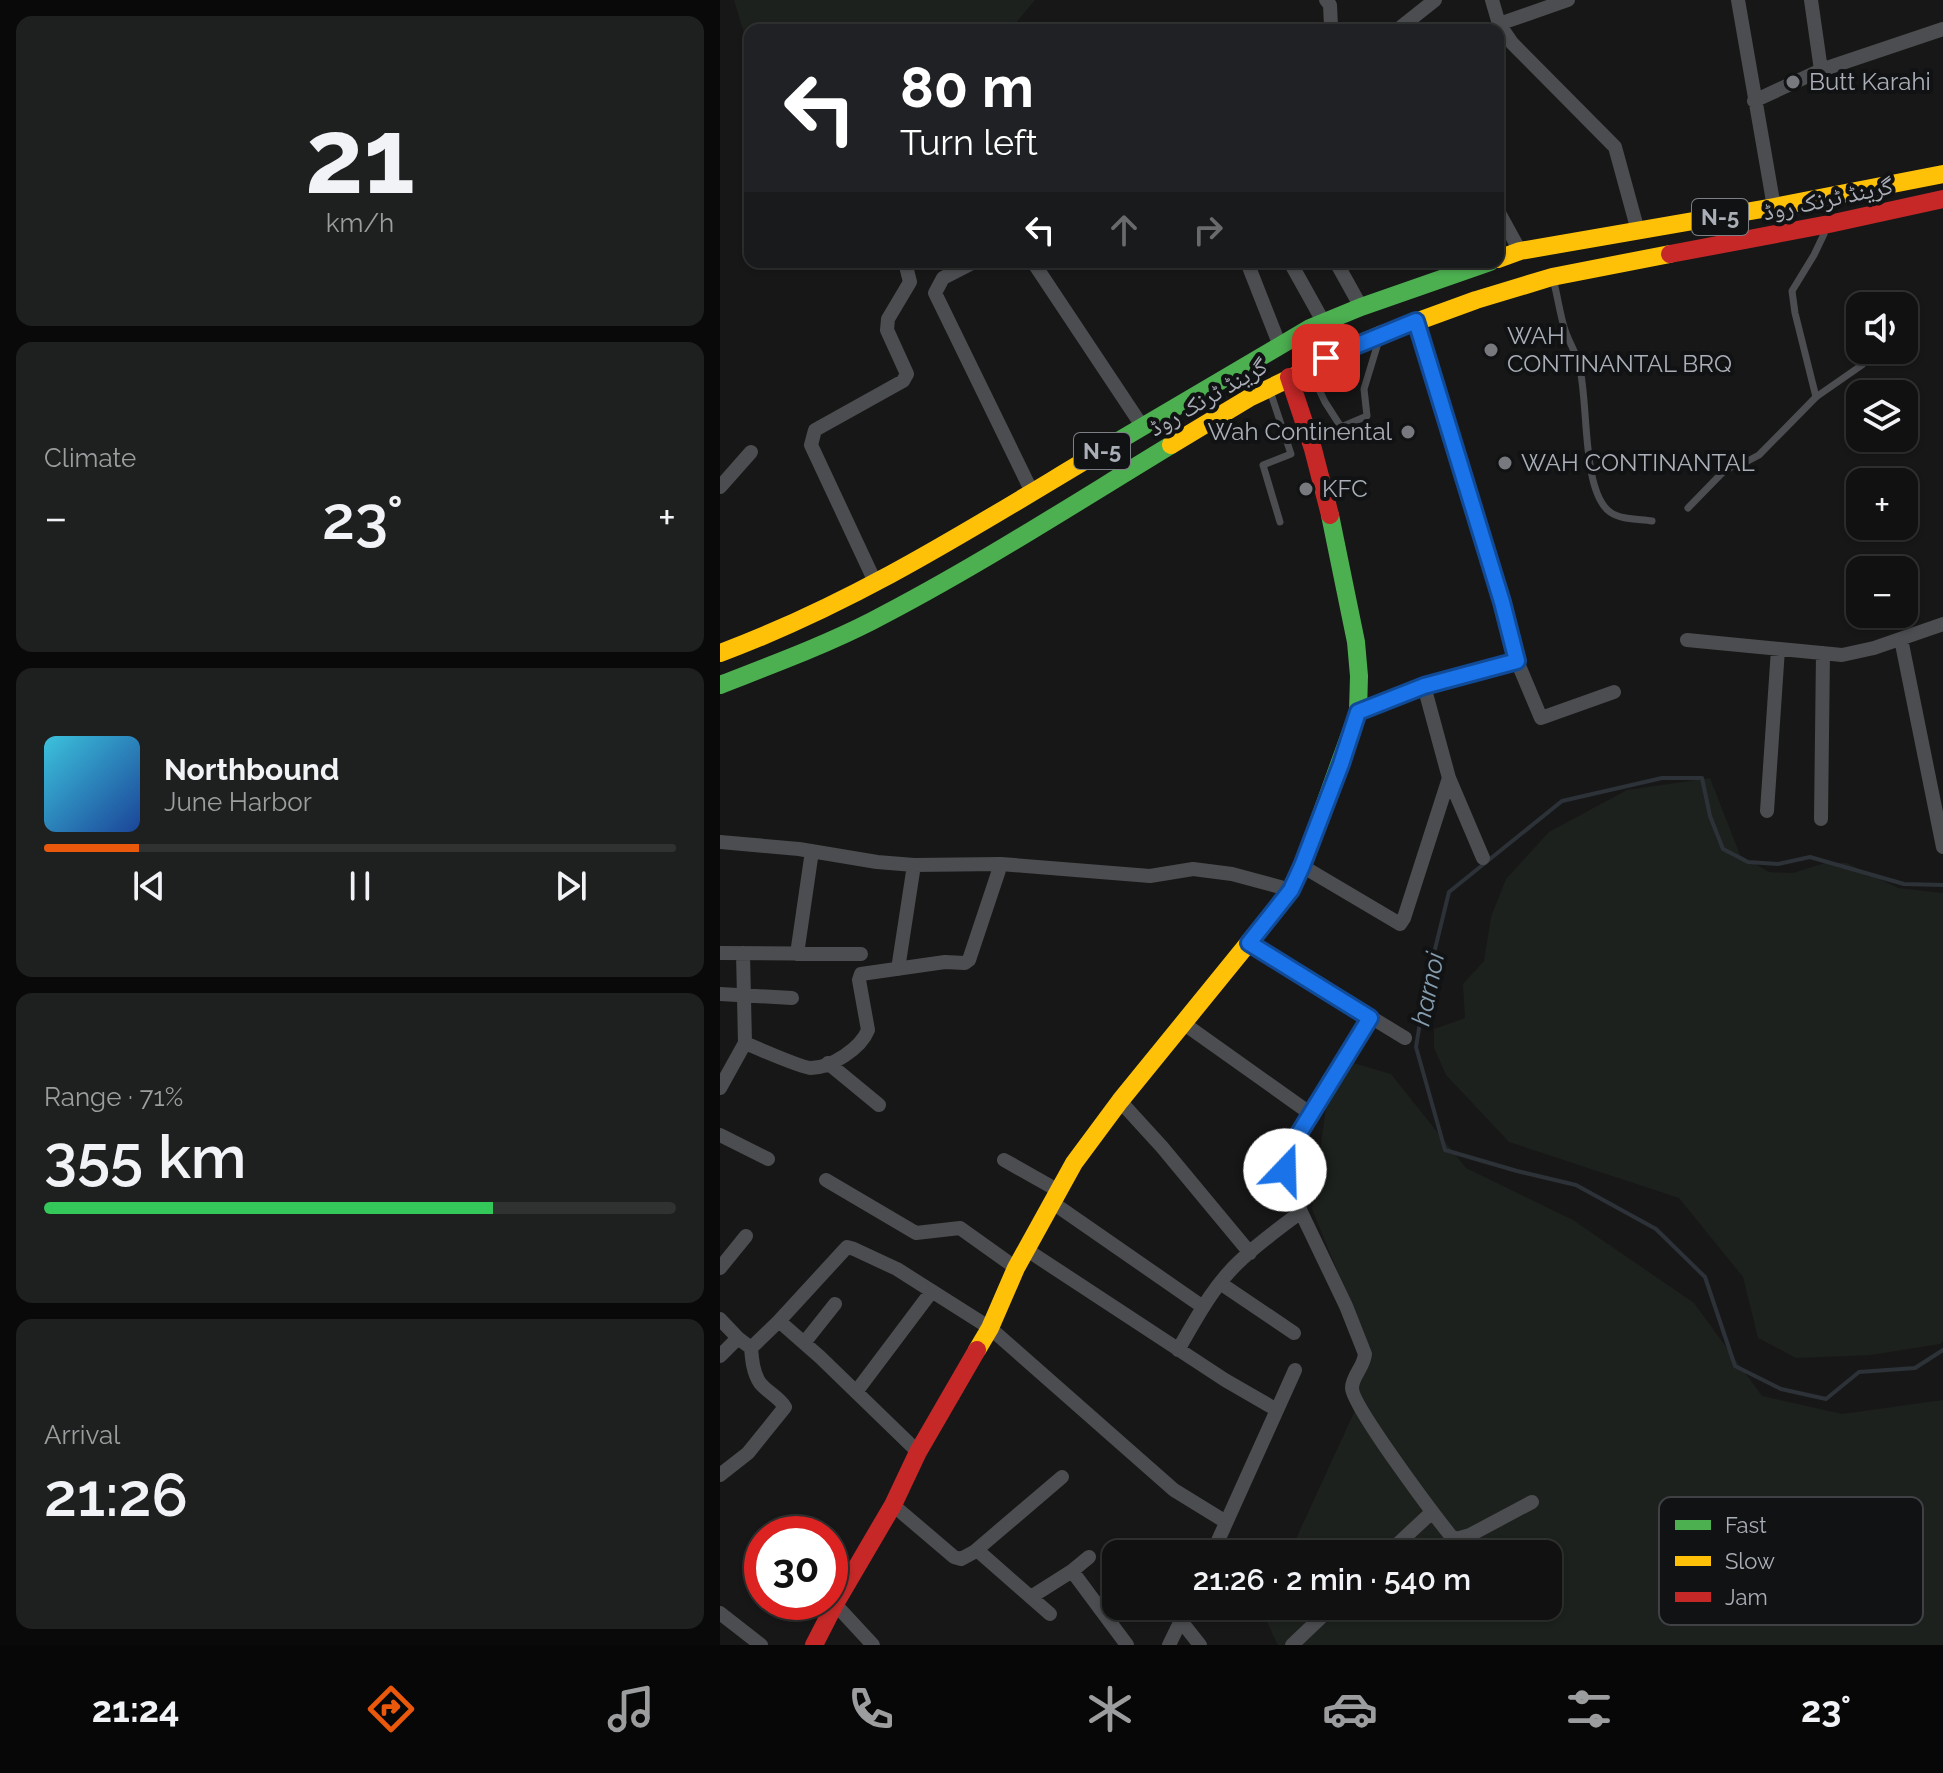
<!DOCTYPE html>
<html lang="en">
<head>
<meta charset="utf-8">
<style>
  :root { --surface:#111; --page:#1e1f1f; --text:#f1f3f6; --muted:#9c9d9f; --line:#303131; --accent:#ea580c }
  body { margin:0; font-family:Raleway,"Noto Naskh Arabic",sans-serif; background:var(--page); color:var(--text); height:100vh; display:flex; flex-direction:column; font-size:30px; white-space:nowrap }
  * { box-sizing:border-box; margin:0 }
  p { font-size:26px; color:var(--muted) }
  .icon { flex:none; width:44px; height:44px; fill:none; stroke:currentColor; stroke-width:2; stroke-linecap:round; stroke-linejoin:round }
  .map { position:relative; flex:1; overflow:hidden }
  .sheet { display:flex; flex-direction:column; gap:16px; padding:16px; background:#090909; width:720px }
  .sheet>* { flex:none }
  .banner { position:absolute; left:24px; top:24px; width:760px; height:244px; border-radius:16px; box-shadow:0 2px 6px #0004,0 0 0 2px var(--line); background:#202124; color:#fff; overflow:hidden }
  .controls { position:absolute; left:1126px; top:292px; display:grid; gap:16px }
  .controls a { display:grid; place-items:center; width:72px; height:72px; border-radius:16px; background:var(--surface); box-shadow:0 2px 6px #0004,0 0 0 2px var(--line); font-size:40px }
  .speed { position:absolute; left:24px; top:1516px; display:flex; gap:16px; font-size:40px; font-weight:700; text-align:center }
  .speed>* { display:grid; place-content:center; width:104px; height:104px; border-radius:50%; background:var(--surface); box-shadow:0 2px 6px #0004,0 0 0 2px var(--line); line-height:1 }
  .speed .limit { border:12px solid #d22; background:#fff; color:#111 }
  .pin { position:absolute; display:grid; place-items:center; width:68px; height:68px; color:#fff; margin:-34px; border-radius:16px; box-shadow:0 4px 12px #0006 }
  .me { position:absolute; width:88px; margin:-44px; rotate:21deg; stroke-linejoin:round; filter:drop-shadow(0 0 6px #0008) }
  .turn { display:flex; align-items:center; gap:28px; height:168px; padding:0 24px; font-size:36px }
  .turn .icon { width:104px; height:104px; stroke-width:2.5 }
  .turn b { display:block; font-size:56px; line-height:68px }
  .lanes { display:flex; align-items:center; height:76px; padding:0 24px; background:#0003; justify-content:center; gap:40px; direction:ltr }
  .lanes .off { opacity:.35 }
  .big { font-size:60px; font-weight:600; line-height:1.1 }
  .sheet .tile { flex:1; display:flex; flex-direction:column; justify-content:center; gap:12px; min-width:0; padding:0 28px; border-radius:16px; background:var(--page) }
  .sheet .dial { align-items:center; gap:0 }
  .dial b { font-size:104px; line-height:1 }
  .song { display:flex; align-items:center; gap:24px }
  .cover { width:96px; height:96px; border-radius:12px; background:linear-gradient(135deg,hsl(190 70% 55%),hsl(220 70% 35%)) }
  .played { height:8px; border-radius:4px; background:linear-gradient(90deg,var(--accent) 15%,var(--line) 15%) }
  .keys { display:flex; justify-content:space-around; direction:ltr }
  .heat { display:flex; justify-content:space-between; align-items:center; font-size:44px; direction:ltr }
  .charge { height:12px; border-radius:6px; background:linear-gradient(90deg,#34c759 71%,var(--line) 0) }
  .trip { position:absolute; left:382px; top:1540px; width:460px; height:80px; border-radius:16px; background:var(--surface); box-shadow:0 2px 6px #0004,0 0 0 2px var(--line); font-weight:600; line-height:80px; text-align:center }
  .tabs { display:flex; height:128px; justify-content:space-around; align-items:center; background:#070707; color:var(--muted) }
  .tabs .icon { width:56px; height:56px }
  .tabs .selected { color:var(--accent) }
  .tabs b { font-size:36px; color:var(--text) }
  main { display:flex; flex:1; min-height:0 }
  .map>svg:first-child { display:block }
  .green { fill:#1c211d }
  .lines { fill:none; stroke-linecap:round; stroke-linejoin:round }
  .stream { stroke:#2c3238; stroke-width:4 }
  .lane { stroke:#4c4d50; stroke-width:7 }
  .street { stroke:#4c4d50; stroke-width:14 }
  .fast { stroke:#4caf50; stroke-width:18 }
  .slow { stroke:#ffc107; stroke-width:18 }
  .jam { stroke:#c62828; stroke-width:18 }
  .route-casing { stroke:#114b97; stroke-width:20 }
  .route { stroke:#1a73e8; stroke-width:14 }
  .poi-dot { fill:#77797f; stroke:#111213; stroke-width:3 }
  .labels { text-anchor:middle; stroke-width:8; stroke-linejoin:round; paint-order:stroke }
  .shield { fill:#111213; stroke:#7c7f86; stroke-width:2 }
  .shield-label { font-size:22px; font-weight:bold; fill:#aaaeb7 }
  .poi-label { font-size:24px; fill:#aaaeb7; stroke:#111213; text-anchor:start }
  .street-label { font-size:24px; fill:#aaaeb7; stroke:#111213 }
  .water-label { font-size:26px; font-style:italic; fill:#859cae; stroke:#111213 }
  .key { fill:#111213; stroke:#3f4144; stroke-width:2 }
  .key-label { font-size:22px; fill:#aaaeb7 }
</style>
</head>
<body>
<main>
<section class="sheet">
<div class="tile dial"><b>21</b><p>km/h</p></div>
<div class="tile"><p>Climate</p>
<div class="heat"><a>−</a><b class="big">23°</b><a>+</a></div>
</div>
<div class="tile">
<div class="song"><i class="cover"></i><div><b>Northbound</b><p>June Harbor</p></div></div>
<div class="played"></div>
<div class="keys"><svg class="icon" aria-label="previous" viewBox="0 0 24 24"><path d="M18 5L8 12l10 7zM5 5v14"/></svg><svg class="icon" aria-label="pause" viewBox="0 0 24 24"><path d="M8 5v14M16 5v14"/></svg><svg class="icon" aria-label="next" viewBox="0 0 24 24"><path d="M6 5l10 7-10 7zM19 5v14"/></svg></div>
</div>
<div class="tile"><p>Range · 71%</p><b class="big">355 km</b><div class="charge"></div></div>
<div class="tile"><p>Arrival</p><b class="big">21:26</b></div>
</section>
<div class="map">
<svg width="1223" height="1645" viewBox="0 0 1223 1645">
  <rect width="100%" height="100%" fill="#171717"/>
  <path class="green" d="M14 0H315L290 30H30V53Z
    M990 778 1020 855 1049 872 1073 873 1105 863H1127L1178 888 1223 893V1341L1220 1344 1151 1355 1076 1358 1038 1338 1023 1277 959 1198 789 1142 726 1075 714 1048V1029L745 1018 743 984 764 961 771 917 786 879 829 832 907 790Z
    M613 1057 671 1074 746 1168 853 1220 974 1303 1042 1396 1122 1414 1223 1400V1645H558L542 1612 545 1606H828V1554H569L637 1406 638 1322 592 1209Z"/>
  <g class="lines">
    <path class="stream" d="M1223 885 1184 884 1090 857 1058 864 1028 862 1003 849 990 816 982 778H942L842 801 729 892 706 986 696 1047 725 1150 797 1171 856 1185 936 1229 985 1277 1015 1366 1061 1389 1106 1399 1139 1372 1195 1368 1223 1350"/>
    <path class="lane" d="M834 283C838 298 840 315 845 330 849 342 856 353 859 365 869 400 861 491 890 512 901 520 919 519 932 521
      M592 375 605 402 621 427 647 416 644 389 658 343
      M551 394 571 454 543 465 560 522
      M1096 397 1075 313 1072 291 1094 255 1104 234
      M968 508 1002 473 1014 465 1024 463 1039 455 1096 397 1142 365"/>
    <path class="street" d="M606 0 610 5 611 26
      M772 0 779 24 792 43 895 147 918 231
      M1018 0 1054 207
      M1091 0 1101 70
      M779 24 848 0
      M681 27 715 0
      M1034 101 1101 70 1223 29
      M778 211 800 251
      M254 262 223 278 215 293 312 492
      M313 262 422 426
      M527 262 560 346
      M570 262 604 323
      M616 262 641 307
      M696 321 782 602 797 661 821 718 894 692
      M0 487 31 452
      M156 584 91 445 95 430 183 381 187 374 167 330 168 319 190 282 185 262
      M1181 639 1223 847
      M967 640 1122 655 1154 648 1223 624
      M638 712 704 686 797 661
      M729 778 763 858
      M1047 811 1058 649
      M1101 819 1103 653
      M0 842 79 849 157 862 194 865 281 864 430 876 473 869 512 874 571 890
      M582 866 680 924 684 918 729 778 704 686
      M529 943 685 1038
      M0 953 141 954
      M23 953 25 1043
      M77 954 92 851
      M178 969 194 865
      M0 994 72 998
      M650 1018 570 1148 565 1161V1170L581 1212 626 1306 645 1354C644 1367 632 1376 632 1388 632 1406 715 1516 731 1536L736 1539 750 1535 812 1502
      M463 1023 591 1114
      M108 1063 159 1105
      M0 1088 25 1043C37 1048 82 1068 91 1068 111 1068 141 1048 148 1030L139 980 141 974 225 962 245 963 249 960 281 864
      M400 1101 442 1147 530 1253
      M0 1135 48 1159
      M284 1160 339 1191
      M106 1180 196 1233 240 1228 296 1268
      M333 1203 483 1307
      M307 1250 505 1380 557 1410
      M0 1268 26 1236
      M500 1283 574 1333
      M0 1319 18 1338 0 1356
      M59 1321 100 1357 198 1452
      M18 1338 31 1348 59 1321 127 1247 134 1249 177 1269 270 1328 454 1490 506 1522
      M84 1343 115 1304
      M458 1350C476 1319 494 1284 522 1259 540 1242 561 1227 581 1212
      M136 1392 212 1291
      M0 1475 28 1453 65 1407C59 1397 47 1392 40 1383 33 1373 32 1359 31 1348
      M173 1505 234 1557 241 1559 254 1552 342 1477
      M257 1550 330 1614
      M492 1554 575 1370
      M667 1554 712 1512
      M352 1571 407 1645
      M311 1597 352 1571 369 1557
      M115 1604 153 1645
      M0 1613 41 1645
      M461 1621 480 1645
      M449 1645 468 1606
      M572 1645 613 1606"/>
    <path class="fast" d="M366 460 590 328 641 307 770 262
      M0 685C51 665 103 646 152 621 255 568 352 505 451 445
      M565 898 571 890 585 859 638 712 639 676 636 642 610 515"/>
    <path class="slow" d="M778 259 800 251 1054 207 1223 174
      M451 445 529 398 589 369 606 358 660 335 756 300 832 277 950 254
      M0 653C132 604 246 532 366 460
      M257 1350 270 1328 296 1268 354 1163 400 1101 565 898"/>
    <path class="jam" d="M950 254 1109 224 1223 199
      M569 377 593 449 610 515
      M94 1645 115 1604 173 1505 198 1452 257 1350"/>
  </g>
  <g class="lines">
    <defs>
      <path id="route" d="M565 1170V1161L570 1148 650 1018 529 943 571 890 582 866 621 764 638 712 704 686 797 661 782 602 696 321 606 358"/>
    </defs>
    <use href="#route" class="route-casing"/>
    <use href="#route" class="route"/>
  </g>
  <g class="poi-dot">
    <circle cx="1073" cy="82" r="8"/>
    <circle cx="771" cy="350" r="8"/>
    <circle cx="688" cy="432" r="8"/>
    <circle cx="785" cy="463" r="8"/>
    <circle cx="586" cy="489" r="8"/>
  </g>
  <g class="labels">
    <g class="shield">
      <rect x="972" y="199" width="56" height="36" rx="6"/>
      <rect x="354" y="433" width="56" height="36" rx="6"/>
    </g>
    <g class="shield-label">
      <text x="1000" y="225">N-5</text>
      <text x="382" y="459">N-5</text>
    </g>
    <g class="poi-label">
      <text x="1089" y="90">Butt Karahi</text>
      <text x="787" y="344">WAH<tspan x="787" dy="28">CONTINANTAL BRQ</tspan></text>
      <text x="672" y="440" text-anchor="end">Wah Continental</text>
      <text x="801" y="471">WAH CONTINANTAL</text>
      <text x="602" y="497">KFC</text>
    </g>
    <g class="street-label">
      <text transform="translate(1108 199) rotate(-12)" y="8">گرینڈ ٹرنک روڈ</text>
      <text transform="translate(488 397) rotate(-30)" y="8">گرینڈ ٹرنک روڈ</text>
    </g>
    <g class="water-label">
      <text transform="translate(708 989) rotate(-78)" y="9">harnoi</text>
    </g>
  </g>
  <rect x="939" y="1497" width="264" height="128" rx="12" class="key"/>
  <rect x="955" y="1520" width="36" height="10" fill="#4caf50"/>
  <rect x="955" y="1556" width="36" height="10" fill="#ffc107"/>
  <rect x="955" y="1592" width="36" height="10" fill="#c62828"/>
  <g class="key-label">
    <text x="1005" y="1533">Fast</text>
    <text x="1005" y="1569">Slow</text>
    <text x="1005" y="1605">Jam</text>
  </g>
</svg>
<div class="controls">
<a><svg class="icon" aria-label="sound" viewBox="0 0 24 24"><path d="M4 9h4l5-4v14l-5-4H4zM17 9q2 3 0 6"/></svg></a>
<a><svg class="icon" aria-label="layers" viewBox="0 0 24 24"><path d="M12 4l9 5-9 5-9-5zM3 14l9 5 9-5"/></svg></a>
<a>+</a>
<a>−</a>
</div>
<div class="speed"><div class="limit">30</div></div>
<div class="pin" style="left:606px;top:358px;background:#d93025"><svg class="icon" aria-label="arrive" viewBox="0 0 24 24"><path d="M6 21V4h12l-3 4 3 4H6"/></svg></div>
<svg class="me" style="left:565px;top:1170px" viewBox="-20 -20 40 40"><circle r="19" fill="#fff"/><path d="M0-13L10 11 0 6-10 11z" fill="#1a73e8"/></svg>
<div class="trip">21:26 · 2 min · 540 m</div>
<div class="banner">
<div class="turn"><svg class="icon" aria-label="left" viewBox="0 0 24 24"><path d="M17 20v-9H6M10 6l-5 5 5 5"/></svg><div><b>80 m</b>Turn left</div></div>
<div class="lanes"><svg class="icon" aria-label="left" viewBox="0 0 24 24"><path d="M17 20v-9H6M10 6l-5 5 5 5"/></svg><svg class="icon off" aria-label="ahead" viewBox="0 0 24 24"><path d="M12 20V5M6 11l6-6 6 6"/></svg><svg class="icon off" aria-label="right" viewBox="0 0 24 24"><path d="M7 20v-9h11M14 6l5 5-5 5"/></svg></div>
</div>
</div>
</main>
<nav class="tabs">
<b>21:24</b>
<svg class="icon selected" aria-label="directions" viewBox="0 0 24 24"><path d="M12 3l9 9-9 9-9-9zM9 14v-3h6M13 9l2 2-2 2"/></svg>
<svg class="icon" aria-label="music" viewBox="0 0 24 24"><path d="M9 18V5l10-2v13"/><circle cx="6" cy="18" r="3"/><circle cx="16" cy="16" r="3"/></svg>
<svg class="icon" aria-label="phone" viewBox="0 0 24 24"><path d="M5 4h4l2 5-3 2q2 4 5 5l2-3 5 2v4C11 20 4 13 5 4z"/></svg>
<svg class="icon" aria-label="climate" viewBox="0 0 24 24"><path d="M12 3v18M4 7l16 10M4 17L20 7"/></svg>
<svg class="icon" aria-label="car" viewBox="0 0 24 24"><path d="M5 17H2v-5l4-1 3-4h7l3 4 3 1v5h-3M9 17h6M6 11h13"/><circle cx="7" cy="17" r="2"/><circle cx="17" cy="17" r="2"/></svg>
<svg class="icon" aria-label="filters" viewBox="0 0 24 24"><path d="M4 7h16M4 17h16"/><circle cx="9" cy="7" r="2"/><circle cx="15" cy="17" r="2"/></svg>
<b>23°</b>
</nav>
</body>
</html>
